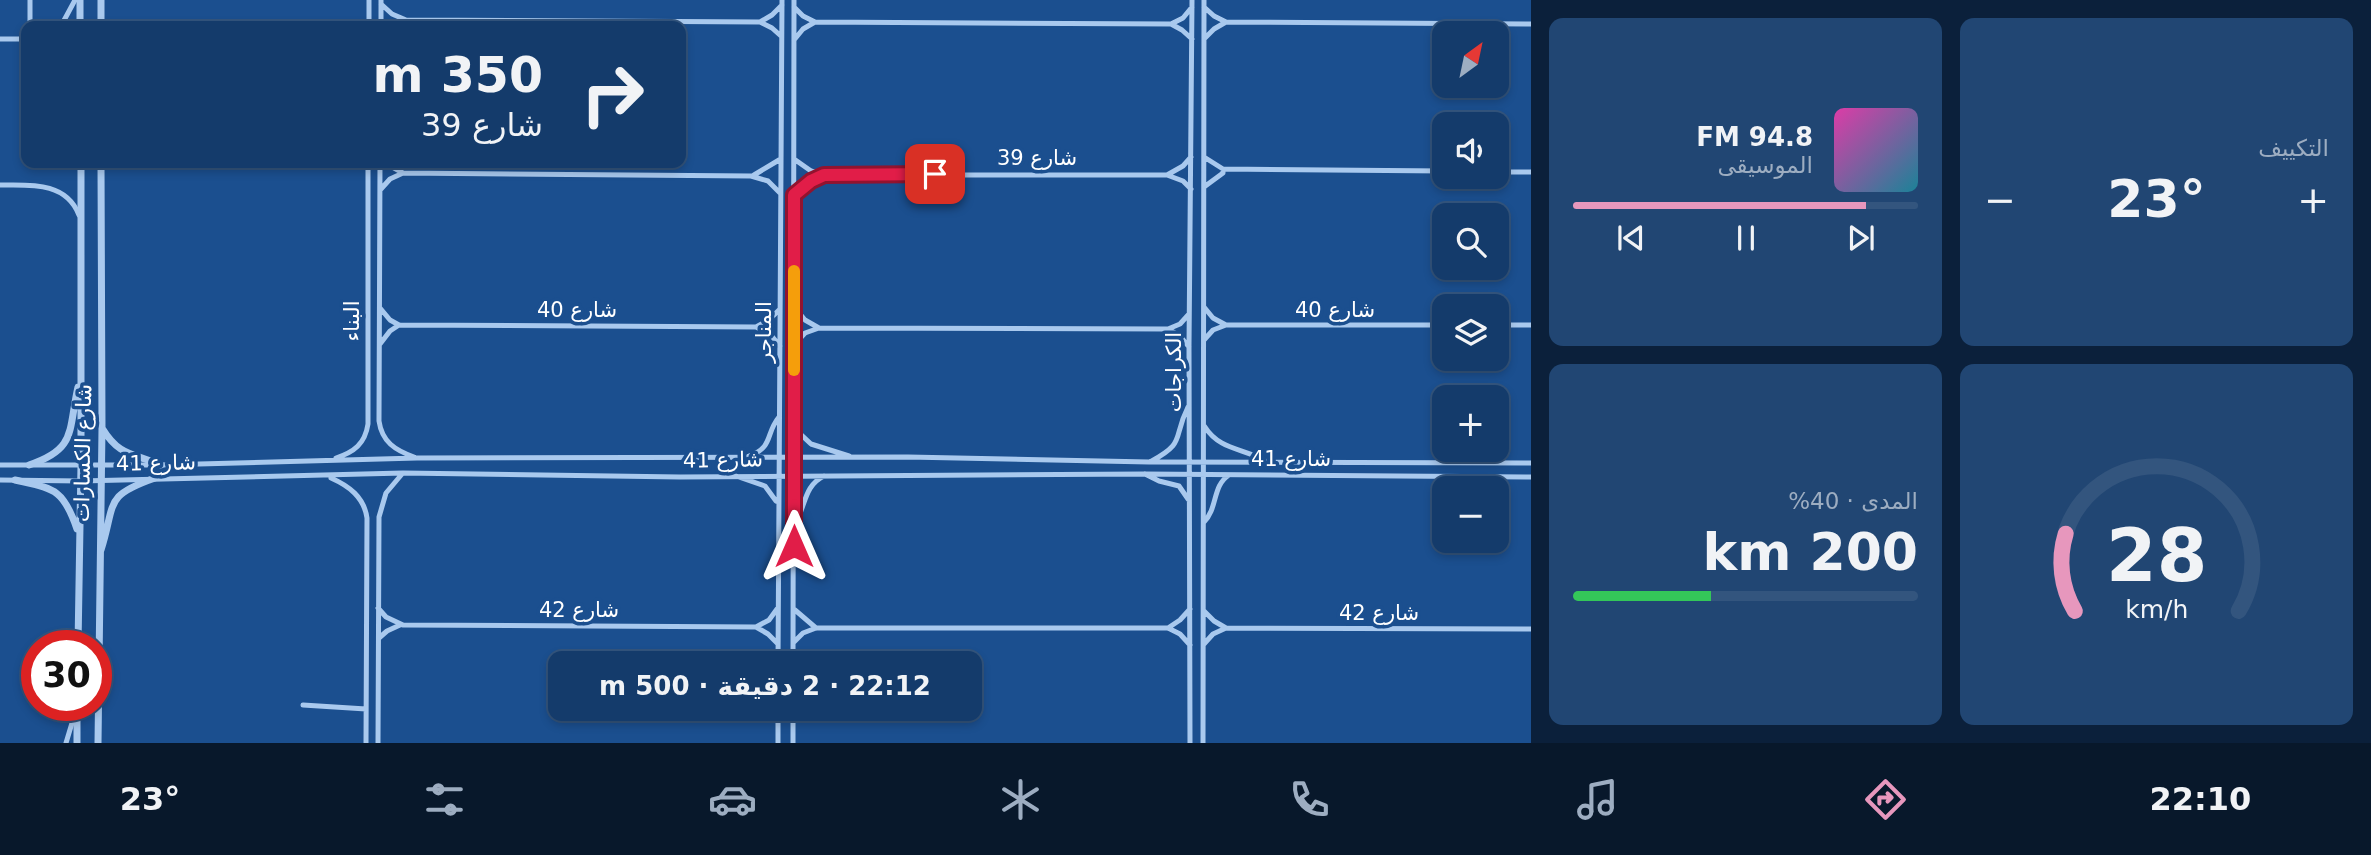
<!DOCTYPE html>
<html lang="ar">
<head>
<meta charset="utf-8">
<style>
  :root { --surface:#143b6b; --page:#214673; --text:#f1f3f6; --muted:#9dadc1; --line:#33557e; --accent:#e797bd }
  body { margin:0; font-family:"DejaVu Sans",Vazirmatn,sans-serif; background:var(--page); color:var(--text); direction:rtl; height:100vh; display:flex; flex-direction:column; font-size:26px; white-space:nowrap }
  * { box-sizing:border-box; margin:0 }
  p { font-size:23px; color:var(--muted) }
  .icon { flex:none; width:38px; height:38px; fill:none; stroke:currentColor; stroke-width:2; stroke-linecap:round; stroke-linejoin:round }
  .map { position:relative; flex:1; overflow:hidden; direction:ltr }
  .drawer { display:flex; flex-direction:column; gap:18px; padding:18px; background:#0b203b; width:840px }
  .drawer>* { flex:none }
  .top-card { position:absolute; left:21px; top:21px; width:665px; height:147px; border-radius:14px; box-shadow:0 4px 10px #0003,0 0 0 2px var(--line); direction:rtl; background:#143b6b; color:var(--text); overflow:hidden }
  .needle { width:46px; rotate:33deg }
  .controls { position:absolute; left:1432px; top:21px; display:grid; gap:14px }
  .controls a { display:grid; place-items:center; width:77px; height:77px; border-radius:14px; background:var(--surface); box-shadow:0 4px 10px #0003,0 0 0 2px var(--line); font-size:35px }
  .speed { position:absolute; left:21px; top:630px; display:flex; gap:14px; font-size:35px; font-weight:700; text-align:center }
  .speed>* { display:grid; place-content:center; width:91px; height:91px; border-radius:50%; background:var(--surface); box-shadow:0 4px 10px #0003,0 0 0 2px var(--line); line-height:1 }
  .speed .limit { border:10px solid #d22; background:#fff; color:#111 }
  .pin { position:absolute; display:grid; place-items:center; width:60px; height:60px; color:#fff; margin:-30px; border-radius:14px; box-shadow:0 4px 10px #0006 }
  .me { position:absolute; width:77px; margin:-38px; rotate:0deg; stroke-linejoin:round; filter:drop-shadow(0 0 5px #0008) }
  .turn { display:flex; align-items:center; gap:24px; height:147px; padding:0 28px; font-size:32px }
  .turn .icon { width:91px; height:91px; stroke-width:2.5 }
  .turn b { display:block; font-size:49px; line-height:60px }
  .big { font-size:52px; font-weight:700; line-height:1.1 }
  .drawer .card { flex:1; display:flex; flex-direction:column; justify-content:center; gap:10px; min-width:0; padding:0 24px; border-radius:14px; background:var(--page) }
  .drawer .dial { align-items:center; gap:0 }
  .dial svg { height:182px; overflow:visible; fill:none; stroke:var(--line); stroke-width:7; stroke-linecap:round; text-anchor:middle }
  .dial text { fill:var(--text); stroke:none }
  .song { display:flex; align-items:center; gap:21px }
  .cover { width:84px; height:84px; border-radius:10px; background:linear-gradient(135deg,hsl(320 70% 55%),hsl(190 70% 35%)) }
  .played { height:7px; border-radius:4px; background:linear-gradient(90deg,var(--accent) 85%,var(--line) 85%) }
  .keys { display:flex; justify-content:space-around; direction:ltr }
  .heat { display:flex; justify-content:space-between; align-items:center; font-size:38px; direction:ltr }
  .charge { height:10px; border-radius:5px; background:linear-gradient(90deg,#34c759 40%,var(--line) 0) }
  .drawer .tiles { flex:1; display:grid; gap:18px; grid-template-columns:repeat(2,1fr) }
  .trip { position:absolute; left:548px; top:651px; width:434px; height:70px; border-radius:14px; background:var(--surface); box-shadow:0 4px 10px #0003,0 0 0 2px var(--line); font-weight:700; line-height:70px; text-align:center; direction:rtl }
  .menu { display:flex; height:112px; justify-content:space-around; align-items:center; background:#08182b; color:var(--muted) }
  .menu .icon { width:49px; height:49px }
  .menu .current { color:var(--accent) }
  .menu b { font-size:32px; color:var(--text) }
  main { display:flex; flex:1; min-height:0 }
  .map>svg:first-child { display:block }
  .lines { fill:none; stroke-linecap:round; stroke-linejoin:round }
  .minor { stroke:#a9c9ee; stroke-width:5 }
  .tertiary { stroke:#a9c9ee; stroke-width:7 }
  .route-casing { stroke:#92132f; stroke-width:18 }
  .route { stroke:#e11d48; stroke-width:12 }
  .slow { stroke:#f59e0b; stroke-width:12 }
  .labels { text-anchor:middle; stroke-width:7; stroke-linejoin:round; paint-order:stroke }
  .street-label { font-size:21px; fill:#fff; stroke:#1b4f8f }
</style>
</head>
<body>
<main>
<section class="drawer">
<div class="tiles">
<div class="card"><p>التكييف</p>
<div class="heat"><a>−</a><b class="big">23°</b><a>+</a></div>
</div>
<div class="card">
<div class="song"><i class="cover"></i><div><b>94.8 FM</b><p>الموسيقى</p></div></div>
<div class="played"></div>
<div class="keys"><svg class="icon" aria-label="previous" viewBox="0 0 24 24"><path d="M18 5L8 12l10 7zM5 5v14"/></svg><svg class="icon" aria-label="pause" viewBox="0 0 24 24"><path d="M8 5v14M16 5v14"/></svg><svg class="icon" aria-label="next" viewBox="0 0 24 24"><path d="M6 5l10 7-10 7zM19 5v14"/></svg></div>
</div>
<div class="card dial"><svg viewBox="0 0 100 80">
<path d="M14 69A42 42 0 1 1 86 69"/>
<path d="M14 69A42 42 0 0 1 10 35" stroke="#e797bd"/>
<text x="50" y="56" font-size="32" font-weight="700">28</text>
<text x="50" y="72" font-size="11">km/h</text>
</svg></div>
<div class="card"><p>المدى · 40%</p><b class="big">200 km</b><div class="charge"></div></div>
</div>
</section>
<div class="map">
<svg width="1531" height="743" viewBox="0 0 1531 743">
  <rect width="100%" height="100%" fill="#1b4f8f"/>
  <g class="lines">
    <path class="minor" d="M30 0V26
      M381 4 392 14 406 20 760 22 772 28 781 36
      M794 7 803 16 815 22 1171 24 1182 30 1192 39
      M1204 7 1214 16 1226 22 1531 24
      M760 22 772 15 782 5
      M1171 24 1183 18 1192 7
      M61 26 75 0
      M369 26V0
      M381 26V0
      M394 26 406 20
      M0 39H26
      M1204 39 1214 29 1226 22
      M794 40 803 29 815 22
      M1204 157 1223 169 1444 171
      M794 159 811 171 824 175H1167L1183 181 1191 189
      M380 163 379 421C382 442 395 450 414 457
      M385 163 403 173 751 176 768 181 780 193
      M1496 172H1531
      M754 175 779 160
      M1167 175 1183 166 1191 157
      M0 185C29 185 66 181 79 215
      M1204 187 1223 173V169
      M381 189 390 179 403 173
      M795 195 811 181 824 175
      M1204 307 1213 318 1226 325
      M380 308 390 320 399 325 756 327 769 320 780 309
      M795 308 805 320 819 328
      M1496 325H1531
      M756 327 770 334 780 346
      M1168 329 1180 336 1189 347
      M1204 340 1213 330 1226 325H1444
      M380 344 390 331 399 325
      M794 345 805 333 819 328 1168 329 1180 324 1189 314
      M1205 427C1220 451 1246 448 1267 462
      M794 428 811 444 849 456
      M749 456C774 447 765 434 779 417
      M336 458C354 452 365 444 368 424V163
      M1150 462C1187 442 1172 439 1188 407
      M0 465H161L417 458 908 457 1149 462 1531 463
      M1145 474 1159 481 1179 486 1188 499
      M733 475 765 486 776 501
      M331 478C349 486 364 497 367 518L366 743
      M0 480 81 481 403 473 680 477 1145 474 1531 477
      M1204 522C1218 508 1212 486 1229 475
      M794 525C806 508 803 486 824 476
      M378 608 386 617 403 625 756 627 768 634 778 644
      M795 610 816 628
      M1204 611 1214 621 1226 628
      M756 627 769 620 777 609
      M1168 628 1180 620 1190 609
      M379 638 387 631 400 625
      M794 642 803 633 816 628H1168L1180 634 1190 645
      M1204 644 1213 634 1226 628 1531 629
      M778 663 782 0
      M793 663 794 0
      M303 705 366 709
      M778 709V743
      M66 743 75 713
      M378 743 379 517 386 493 402 474
      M793 743V709
      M1190 743 1189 347 1192 0
      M1203 743 1204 0"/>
    <path class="tertiary" d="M80 0V26
      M101 26V0
      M102 428C119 456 132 453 161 465
      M29 465C77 449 68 431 78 387
      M15 480C54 489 63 488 77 529
      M101 550C116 503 103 496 155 478
      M78 646 81 465V163
      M77 743V705
      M98 743 102 428 101 163"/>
  </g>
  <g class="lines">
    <defs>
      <path id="route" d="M794 546V195L811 181 824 175 935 174"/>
    </defs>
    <use href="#route" class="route-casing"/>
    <use href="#route" class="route"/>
    <path class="slow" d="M794 271V370"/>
  </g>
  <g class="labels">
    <g class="street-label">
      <text x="1037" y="165">شارع 39</text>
      <text x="577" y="317">شارع 40</text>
      <text x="1335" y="317">شارع 40</text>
      <text transform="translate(352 321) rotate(-90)" y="7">البناء</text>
      <text transform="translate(764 332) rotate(-90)" y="7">المناجر</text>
      <text transform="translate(1174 372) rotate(-90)" y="7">الكراجات</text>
      <text transform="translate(83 453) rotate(-89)" y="7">شارع الكسارات</text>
      <text x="1291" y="466">شارع 41</text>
      <text transform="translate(723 460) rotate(-1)" y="7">شارع 41</text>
      <text transform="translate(156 463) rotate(-1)" y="7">شارع 41</text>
      <text x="579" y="617">شارع 42</text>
      <text x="1379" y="620">شارع 42</text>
    </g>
  </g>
</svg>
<div class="controls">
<a><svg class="needle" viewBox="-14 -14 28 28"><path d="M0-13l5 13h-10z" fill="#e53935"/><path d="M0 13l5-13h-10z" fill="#9dadc1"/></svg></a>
<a><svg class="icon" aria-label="sound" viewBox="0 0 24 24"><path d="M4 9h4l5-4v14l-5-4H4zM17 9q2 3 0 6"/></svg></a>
<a><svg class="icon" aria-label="search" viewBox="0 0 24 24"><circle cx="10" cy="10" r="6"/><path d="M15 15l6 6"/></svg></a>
<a><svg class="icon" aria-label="layers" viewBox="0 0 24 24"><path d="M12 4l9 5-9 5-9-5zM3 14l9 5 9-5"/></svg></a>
<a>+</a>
<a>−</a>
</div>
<div class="speed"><div class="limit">30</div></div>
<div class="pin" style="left:935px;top:174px;background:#d93025"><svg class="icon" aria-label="arrive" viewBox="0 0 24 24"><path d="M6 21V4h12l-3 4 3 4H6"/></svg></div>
<svg class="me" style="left:794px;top:546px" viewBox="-20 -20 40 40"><path d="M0-17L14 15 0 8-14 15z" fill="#e11d48" stroke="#fff" stroke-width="4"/></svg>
<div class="trip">22:12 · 2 دقيقة · 500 m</div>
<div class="top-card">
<div class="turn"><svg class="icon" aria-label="right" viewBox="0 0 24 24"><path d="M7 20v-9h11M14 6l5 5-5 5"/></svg><div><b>350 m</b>شارع 39</div></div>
</div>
</div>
</main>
<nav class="menu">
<b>22:10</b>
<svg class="icon current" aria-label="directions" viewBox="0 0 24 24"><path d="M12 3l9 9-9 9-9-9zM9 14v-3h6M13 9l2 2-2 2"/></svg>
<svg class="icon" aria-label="music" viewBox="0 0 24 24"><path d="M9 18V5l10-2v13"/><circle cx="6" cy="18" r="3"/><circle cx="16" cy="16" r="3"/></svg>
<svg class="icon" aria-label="phone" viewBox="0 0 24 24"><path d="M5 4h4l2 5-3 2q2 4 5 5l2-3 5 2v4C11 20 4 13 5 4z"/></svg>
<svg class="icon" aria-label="climate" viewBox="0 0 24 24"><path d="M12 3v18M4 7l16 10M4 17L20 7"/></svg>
<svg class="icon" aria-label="car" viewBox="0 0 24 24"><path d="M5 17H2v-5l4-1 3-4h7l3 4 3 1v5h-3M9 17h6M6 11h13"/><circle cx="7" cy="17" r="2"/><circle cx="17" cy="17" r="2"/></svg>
<svg class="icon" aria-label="filters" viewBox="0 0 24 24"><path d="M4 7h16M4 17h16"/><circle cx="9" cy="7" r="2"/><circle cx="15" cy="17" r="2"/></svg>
<b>23°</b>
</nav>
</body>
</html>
